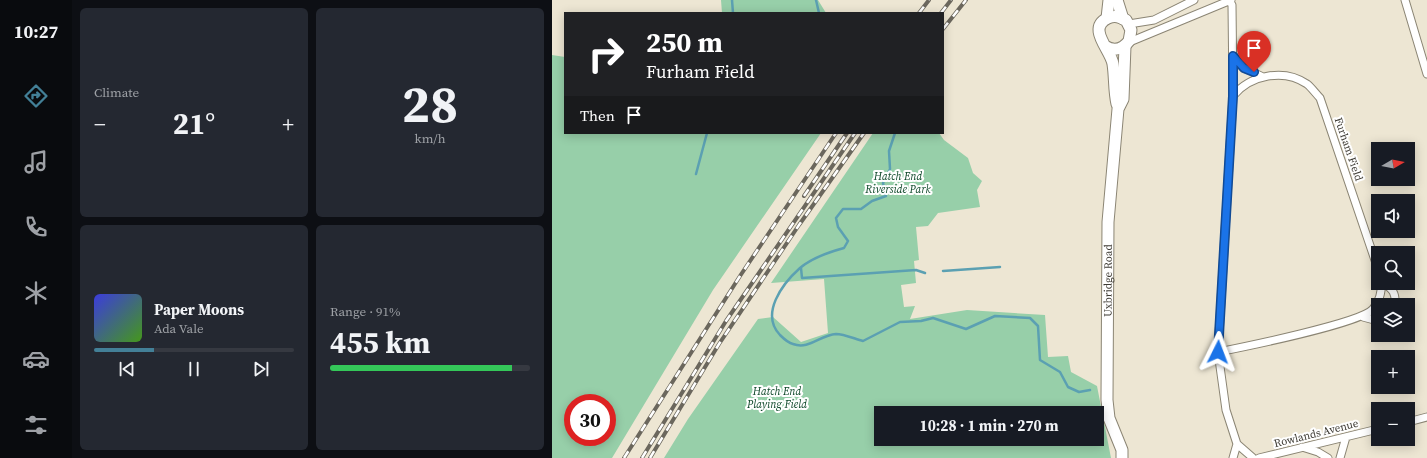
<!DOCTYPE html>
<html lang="en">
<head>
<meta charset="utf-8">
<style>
  :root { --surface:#171b24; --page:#242831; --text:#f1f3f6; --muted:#9ea1a6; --line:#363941; --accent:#438097 }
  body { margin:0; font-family:"Source Serif 4",serif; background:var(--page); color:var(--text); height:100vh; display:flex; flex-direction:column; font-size:15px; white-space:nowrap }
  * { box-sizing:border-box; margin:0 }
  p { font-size:13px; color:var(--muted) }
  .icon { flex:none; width:22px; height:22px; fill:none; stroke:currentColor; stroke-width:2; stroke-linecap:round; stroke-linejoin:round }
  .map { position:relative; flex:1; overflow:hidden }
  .details { display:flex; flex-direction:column; gap:8px; padding:8px; background:#0d0f14; width:480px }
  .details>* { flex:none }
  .hud { position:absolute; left:12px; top:12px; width:380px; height:122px; border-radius:0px; box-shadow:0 2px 10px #0003; background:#202124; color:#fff; overflow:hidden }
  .needle { width:26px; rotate:80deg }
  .tools { position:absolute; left:819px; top:142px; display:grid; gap:8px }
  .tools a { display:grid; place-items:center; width:44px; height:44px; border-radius:0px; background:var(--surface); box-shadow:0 2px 10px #0003; font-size:20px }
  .speed { position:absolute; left:12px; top:394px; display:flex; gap:8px; font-size:20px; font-weight:700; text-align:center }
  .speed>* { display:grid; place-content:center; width:52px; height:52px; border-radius:50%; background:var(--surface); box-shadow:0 2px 10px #0003; line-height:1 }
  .speed .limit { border:6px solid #d22; background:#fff; color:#111 }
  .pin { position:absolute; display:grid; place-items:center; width:34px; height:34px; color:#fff; margin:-41px -17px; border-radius:50% 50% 50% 0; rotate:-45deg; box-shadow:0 0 4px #0007 }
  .pin .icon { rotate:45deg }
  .me { position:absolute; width:44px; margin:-22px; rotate:3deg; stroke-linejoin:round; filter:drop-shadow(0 0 3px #0008) }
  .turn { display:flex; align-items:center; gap:14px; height:84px; padding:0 16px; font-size:18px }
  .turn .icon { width:52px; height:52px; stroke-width:2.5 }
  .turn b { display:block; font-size:28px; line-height:34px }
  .then { display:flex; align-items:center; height:38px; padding:0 16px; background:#0003; gap:8px; font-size:15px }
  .big { font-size:30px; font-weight:700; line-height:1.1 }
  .details .tile { flex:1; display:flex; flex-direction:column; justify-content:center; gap:6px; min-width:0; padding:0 14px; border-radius:6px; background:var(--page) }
  .details .dial { align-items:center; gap:0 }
  .dial b { font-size:52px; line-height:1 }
  .song { display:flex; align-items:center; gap:12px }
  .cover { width:48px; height:48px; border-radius:6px; background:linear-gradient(135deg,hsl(240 70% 55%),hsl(100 70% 35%)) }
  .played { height:4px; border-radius:2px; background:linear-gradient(90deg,var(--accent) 30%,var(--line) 30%) }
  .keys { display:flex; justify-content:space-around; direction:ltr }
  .heat { display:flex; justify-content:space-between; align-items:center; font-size:22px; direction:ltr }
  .charge { height:6px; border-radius:3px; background:linear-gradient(90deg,#34c759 91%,var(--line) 0) }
  .details .tiles { flex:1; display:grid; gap:8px; grid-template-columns:repeat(2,1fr) }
  .trip { position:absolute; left:322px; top:406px; width:230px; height:40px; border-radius:0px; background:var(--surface); box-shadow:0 2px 10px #0003; font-weight:700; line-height:40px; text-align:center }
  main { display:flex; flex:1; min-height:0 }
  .tabs { display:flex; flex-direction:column; width:72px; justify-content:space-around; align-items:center; background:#090b0e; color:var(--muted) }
  .tabs .icon { width:28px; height:28px }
  .tabs .selected { color:var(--accent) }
  .tabs b { font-size:18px; color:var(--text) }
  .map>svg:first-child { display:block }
  .green { fill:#97cfa9; fill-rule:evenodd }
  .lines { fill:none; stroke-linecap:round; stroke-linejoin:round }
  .stream { stroke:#5ba0b2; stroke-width:2.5 }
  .street-casing { stroke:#8b8574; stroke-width:9 }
  .primary-casing { stroke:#8b8574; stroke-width:13 }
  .street { stroke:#fff; stroke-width:7 }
  .primary { stroke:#fff; stroke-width:11 }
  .rail-casing { stroke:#6b675d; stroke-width:4 }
  .rail { stroke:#fff; stroke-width:2.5; stroke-dasharray:8; stroke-linecap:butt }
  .route-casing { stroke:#114b97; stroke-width:10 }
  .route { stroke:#1a73e8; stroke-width:7 }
  .labels { text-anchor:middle; stroke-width:4; stroke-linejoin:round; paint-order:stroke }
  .street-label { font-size:11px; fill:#3d3a33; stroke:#fff }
  .park-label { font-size:11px; font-style:italic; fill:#0d4728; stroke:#fff }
</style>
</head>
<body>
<main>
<nav class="tabs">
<b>10:27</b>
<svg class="icon selected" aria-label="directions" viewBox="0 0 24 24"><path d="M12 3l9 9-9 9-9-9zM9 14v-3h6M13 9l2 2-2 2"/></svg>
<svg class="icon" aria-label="music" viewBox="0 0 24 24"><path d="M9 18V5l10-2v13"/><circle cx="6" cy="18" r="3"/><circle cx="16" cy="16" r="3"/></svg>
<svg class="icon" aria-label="phone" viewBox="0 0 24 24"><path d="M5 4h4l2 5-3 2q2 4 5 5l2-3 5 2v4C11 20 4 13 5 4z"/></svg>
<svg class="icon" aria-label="climate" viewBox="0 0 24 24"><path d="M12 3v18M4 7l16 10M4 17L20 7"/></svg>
<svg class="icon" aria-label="car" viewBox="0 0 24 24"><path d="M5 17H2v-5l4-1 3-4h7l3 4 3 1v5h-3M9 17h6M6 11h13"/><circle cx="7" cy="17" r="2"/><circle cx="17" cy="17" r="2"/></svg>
<svg class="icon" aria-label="filters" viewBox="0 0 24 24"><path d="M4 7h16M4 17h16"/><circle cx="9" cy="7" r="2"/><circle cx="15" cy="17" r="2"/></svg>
</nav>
<section class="details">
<div class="tiles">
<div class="tile"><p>Climate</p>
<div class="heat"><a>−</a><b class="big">21°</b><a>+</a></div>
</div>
<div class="tile dial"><b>28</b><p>km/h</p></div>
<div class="tile">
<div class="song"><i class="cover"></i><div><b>Paper Moons</b><p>Ada Vale</p></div></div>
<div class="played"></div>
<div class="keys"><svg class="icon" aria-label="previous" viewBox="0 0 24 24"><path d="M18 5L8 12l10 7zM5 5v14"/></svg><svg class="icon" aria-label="pause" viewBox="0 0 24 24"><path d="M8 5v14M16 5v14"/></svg><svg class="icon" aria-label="next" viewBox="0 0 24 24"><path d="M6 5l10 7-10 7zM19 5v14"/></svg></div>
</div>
<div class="tile"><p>Range · 91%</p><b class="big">455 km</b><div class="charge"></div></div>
</div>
</section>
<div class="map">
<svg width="875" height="458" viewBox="0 0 875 458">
  <rect width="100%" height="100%" fill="#ede6d3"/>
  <path class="green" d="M169 0H266L274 13H170Z
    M0 55 13 57V133H269L161 290 60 458H0ZM21 403H55V437H21Z
    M321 133H387L392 140 416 158 421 173 430 181 425 190 428 207 386 213 376 226 364 227 367 260 362 261 364 283 349 285 352 307 363 306 358 319 415 310 493 315 496 357 516 356 519 372 545 386 559 458H112L136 419 206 319 221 317 249 342 276 333 272 279 219 283ZM329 413H545V439H329Z"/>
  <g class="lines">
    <path class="stream" d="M180 0 181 13
      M264 0 267 13
      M343 133 337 151 338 169 331 183 334 196 320 201 309 209H291L284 218 286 227 296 241 292 248C277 252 261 257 248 268 230 284 208 314 228 335 232 339 236 343 241 344 257 350 268 335 284 334 292 334 303 339 311 341L348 322 369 321 381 318 414 329 443 316 478 318 486 326 488 360 508 372 516 387 527 392 538 390
      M144 174 155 133
      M249 268 250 278 364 270 373 273
      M391 271 448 267"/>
    <defs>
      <path id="street" d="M677 0 680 5 681 96 666 352 674 410 685 444
        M853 0 875 74
        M577 24 602 20 642 0
        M575 43 679 0
        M681 56 692 68 711 77
        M681 96C698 75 732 68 755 84 760 88 764 94 768 98L826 269
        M832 283C841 290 844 293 843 305
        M811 317 826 321
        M666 352C691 347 809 323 821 309 828 301 829 292 830 283
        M856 422 875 417
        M750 447 766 452 776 458
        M681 458 685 444 701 458
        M707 458 826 429
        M788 458 794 437"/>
      <g id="primary">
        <path d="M565 0 571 19"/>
        <path d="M555 18 557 0"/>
        <path d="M553 46C562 52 571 49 577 41L579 30 574 20C568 17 563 15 556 18 534 28 559 50 561 64 563 77 562 91 565 104"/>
        <path id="s1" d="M570 458V450L557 418 555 400 556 222 566 109 571 99 573 46"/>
      </g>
    </defs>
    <use href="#street" class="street-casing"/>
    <use href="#primary" class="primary-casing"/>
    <use href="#street" class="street"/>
    <use href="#primary" class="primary"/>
    <defs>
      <path id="rail" d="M367 13 377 0
        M389 13 399 0
        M391 29 414 0
        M252 196 295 133
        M72 458 188 276 284 133
        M90 458 174 321 303 133
        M98 458 167 344 247 225 312 133"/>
    </defs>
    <use href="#rail" class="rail-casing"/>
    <use href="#rail" class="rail"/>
  </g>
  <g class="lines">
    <defs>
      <path id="route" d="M666 352 681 96V56L692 68 702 72"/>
    </defs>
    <use href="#route" class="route-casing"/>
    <use href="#route" class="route"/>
  </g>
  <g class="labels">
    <g class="street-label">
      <text transform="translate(797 149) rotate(71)" y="4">Furham Field</text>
      <text dy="4" stroke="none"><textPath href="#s1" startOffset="180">Uxbridge Road</textPath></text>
      <text transform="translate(764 433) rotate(-14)" y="4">Rowlands Avenue</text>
    </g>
    <g class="park-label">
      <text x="346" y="180">Hatch End<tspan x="346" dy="13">Riverside Park</tspan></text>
      <text x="225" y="395">Hatch End<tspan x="225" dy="13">Playing Field</tspan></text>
    </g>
  </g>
</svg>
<div class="tools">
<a><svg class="needle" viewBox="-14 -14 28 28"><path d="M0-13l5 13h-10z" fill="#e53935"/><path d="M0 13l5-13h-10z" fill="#9ea1a6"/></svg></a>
<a><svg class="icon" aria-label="sound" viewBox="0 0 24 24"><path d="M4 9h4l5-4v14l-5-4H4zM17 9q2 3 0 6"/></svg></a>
<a><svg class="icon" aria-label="search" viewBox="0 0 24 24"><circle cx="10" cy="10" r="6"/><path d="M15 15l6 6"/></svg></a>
<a><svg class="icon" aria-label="layers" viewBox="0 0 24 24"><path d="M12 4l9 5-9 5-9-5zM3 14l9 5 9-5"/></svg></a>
<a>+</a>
<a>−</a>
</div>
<div class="speed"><div class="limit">30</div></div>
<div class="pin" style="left:702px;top:72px;background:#d93025"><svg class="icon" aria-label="arrive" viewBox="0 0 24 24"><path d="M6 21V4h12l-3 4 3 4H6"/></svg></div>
<svg class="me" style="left:666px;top:352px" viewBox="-20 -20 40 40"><path d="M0-17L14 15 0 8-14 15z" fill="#1a73e8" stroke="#fff" stroke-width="4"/></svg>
<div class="trip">10:28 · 1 min · 270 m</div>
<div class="hud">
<div class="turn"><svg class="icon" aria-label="right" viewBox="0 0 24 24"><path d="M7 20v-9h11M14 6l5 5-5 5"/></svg><div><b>250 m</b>Furham Field</div></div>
<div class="then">Then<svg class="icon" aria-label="arrive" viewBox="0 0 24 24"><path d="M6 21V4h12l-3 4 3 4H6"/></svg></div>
</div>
</div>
</main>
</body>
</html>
